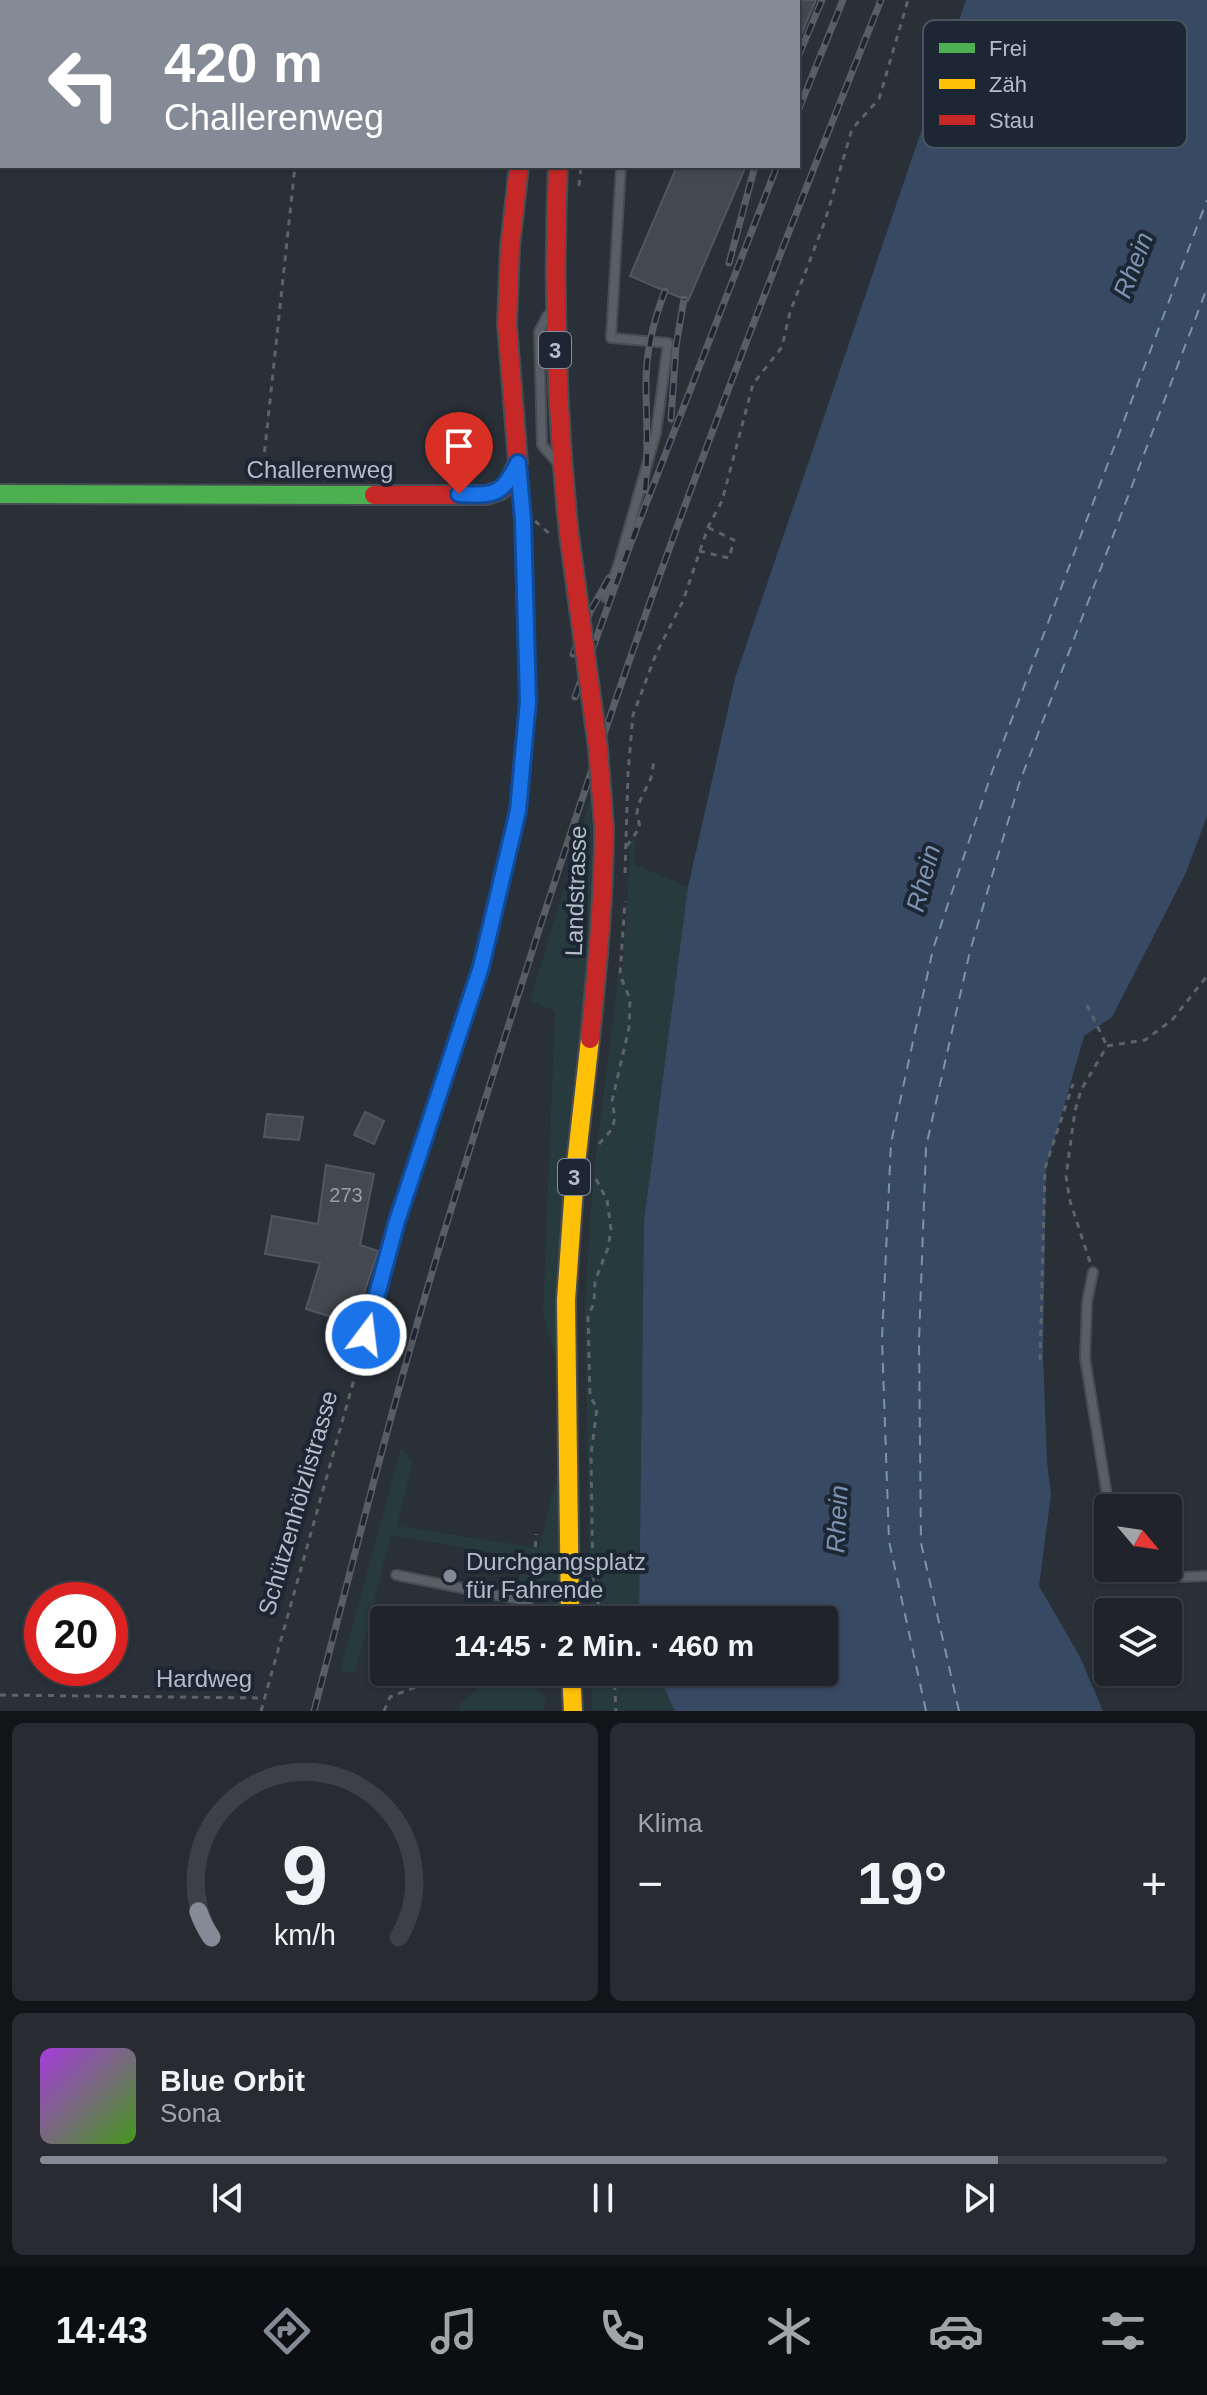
<!DOCTYPE html>
<html lang="de">
<head>
<meta charset="utf-8">
<style>
  :root { --surface:#20242a; --page:#282c32; --text:#f1f3f6; --muted:#a2a4a8; --line:#3d4147; --accent:#848b96 }
  body { margin:0; font-family:Helvetica,sans-serif; background:var(--page); color:var(--text); height:100vh; display:flex; flex-direction:column; font-size:30px; white-space:nowrap }
  * { box-sizing:border-box; margin:0 }
  p { font-size:26px; color:var(--muted) }
  .icon { flex:none; width:44px; height:44px; fill:none; stroke:currentColor; stroke-width:2; stroke-linecap:round; stroke-linejoin:round }
  .map { position:relative; height:1711px; overflow:hidden }
  .panel { display:flex; flex-direction:column; gap:12px; padding:12px; background:#121417; flex:1 }
  .panel>* { flex:none }
  .hud { position:absolute; left:0px; top:0px; width:800px; height:168px; box-shadow:0 2px 6px #0004,0 0 0 2px var(--line); background:#848b96; color:#fff; overflow:hidden }
  .needle { width:52px; rotate:119deg }
  .buttons { position:absolute; left:1094px; top:1494px; display:grid; gap:16px }
  .buttons a { display:grid; place-items:center; width:88px; height:88px; border-radius:8px; background:var(--surface); box-shadow:0 2px 6px #0004,0 0 0 2px var(--line); font-size:40px }
  .speed { position:absolute; left:24px; top:1582px; display:flex; gap:16px; font-size:40px; font-weight:700; text-align:center }
  .speed>* { display:grid; place-content:center; width:104px; height:104px; border-radius:50%; background:var(--surface); box-shadow:0 2px 6px #0004,0 0 0 2px var(--line); line-height:1 }
  .speed .limit { border:12px solid #d22; background:#fff; color:#111 }
  .pin { position:absolute; display:grid; place-items:center; width:68px; height:68px; color:#fff; margin:-82px -34px; border-radius:50% 50% 50% 0; rotate:-45deg; box-shadow:0 0 8px #0007 }
  .pin .icon { rotate:45deg }
  .me { position:absolute; width:88px; margin:-44px; rotate:15deg; stroke-linejoin:round; filter:drop-shadow(0 0 6px #0008) }
  .turn { display:flex; align-items:center; gap:28px; height:168px; padding:0 32px; font-size:36px }
  .turn .icon { width:104px; height:104px; stroke-width:2.5 }
  .turn b { display:block; font-size:56px; line-height:68px }
  .big { font-size:60px; font-weight:700; line-height:1.1 }
  .panel .widget { flex:1; display:flex; flex-direction:column; justify-content:center; gap:12px; min-width:0; padding:0 28px; border-radius:12px; background:var(--page) }
  .panel .dial { align-items:center; gap:0 }
  .dial svg { height:208px; overflow:visible; fill:none; stroke:var(--line); stroke-width:7; stroke-linecap:round; text-anchor:middle }
  .dial text { fill:var(--text); stroke:none }
  .song { display:flex; align-items:center; gap:24px }
  .cover { width:96px; height:96px; border-radius:12px; background:linear-gradient(135deg,hsl(280 70% 55%),hsl(100 70% 35%)) }
  .played { height:8px; border-radius:4px; background:linear-gradient(90deg,var(--accent) 85%,var(--line) 85%) }
  .keys { display:flex; justify-content:space-around; direction:ltr }
  .heat { display:flex; justify-content:space-between; align-items:center; font-size:44px; direction:ltr }
  .panel .tiles { flex:1; display:grid; gap:12px; grid-template-columns:1fr 1fr }
  .widget:last-child { grid-column:span 2 }
  .trip { position:absolute; left:370px; top:1606px; width:468px; height:80px; border-radius:8px; background:var(--surface); box-shadow:0 2px 6px #0004,0 0 0 2px var(--line); font-weight:700; line-height:80px; text-align:center }
  .menu { display:flex; height:128px; justify-content:space-around; align-items:center; background:#0d0e11; color:var(--muted) }
  .menu .icon { width:56px; height:56px }
  .menu .on { color:var(--accent) }
  .menu b { font-size:36px; color:var(--text) }
  .map>svg:first-child { display:block }
  .green { fill:#273a3e }
  .water { fill:#384963 }
  .lines { fill:none; stroke-linecap:round; stroke-linejoin:round }
  .ferry { stroke:#7c92b1; stroke-width:2; stroke-dasharray:10 8; stroke-linecap:butt }
  .building { fill:#444950; stroke:#52575f; stroke-width:2 }
  .lane-casing { stroke:#484c53; stroke-width:12 }
  .street-casing { stroke:#484c53; stroke-width:20 }
  .fast-casing { stroke:#484c53; stroke-width:22 }
  .slow-casing { stroke:#484c53; stroke-width:22 }
  .jam-casing { stroke:#484c53; stroke-width:22 }
  .path { stroke:#5d636a; stroke-width:3; stroke-dasharray:6 6; stroke-linecap:butt }
  .lane { stroke:#5a5e66; stroke-width:8 }
  .street { stroke:#5a5e66; stroke-width:16 }
  .fast { stroke:#4caf50; stroke-width:18 }
  .slow { stroke:#ffc107; stroke-width:18 }
  .jam { stroke:#c62828; stroke-width:18 }
  .rail-casing { stroke:#595d64; stroke-width:7 }
  .rail { stroke:#1d2633; stroke-width:4; stroke-dasharray:12; stroke-linecap:butt }
  .jam-bridge-casing { stroke:#484c55; stroke-width:22; stroke-linecap:butt }
  .jam-bridge { stroke:#c62828; stroke-width:18 }
  .route-casing { stroke:#114b97; stroke-width:20 }
  .route { stroke:#1a73e8; stroke-width:14 }
  .poi-dot { fill:#848b96; stroke:#1d2633; stroke-width:3 }
  .labels { text-anchor:middle; stroke-width:8; stroke-linejoin:round; paint-order:stroke }
  .number-label { font-size:20px; fill:#989fab }
  .shield { fill:#1d2633; stroke:#878f9c; stroke-width:2 }
  .shield-label { font-size:22px; font-weight:bold; fill:#b4bcc9 }
  .street-label { font-size:24px; fill:#b4bcc9; stroke:#1d2633 }
  .poi-label { font-size:24px; fill:#b4bcc9; stroke:#1d2633; text-anchor:start }
  .water-label { font-size:26px; font-style:italic; fill:#7c92b1; stroke:#1d2633 }
  .key { fill:#1d2633; stroke:#4a5360; stroke-width:2 }
  .key-label { font-size:22px; fill:#b4bcc9 }
</style>
</head>
<body>
<div class="map">
<svg width="1207" height="1711" viewBox="0 0 1207 1711">
  <rect width="100%" height="100%" fill="#2a3038"/>
  <path class="green" d="M591 797 594 897 557 1365 543 1313 555 1011 530 1001Z
    M636 834 634 864 688 887 644 1221 639 1620H591L585 1310 590 1219 597 1144 618 982 623 884 620 978 622 976 631 842Z
    M401 1448 413 1462 397 1526 539 1548 560 1463 563 1620H538V1590H528L517 1594 521 1558 391 1535 369 1622 384 1625V1635L366 1632 355 1672H340Z
    M592 1672H657L675 1711H592Z
    M487 1681 528 1682 545 1697 544 1711H460V1704Z"/>
  <path class="water" d="M966 0H1207V816L1185 875 1112 1017 1084 1036 1046 1169 1043 1354 1047 1463 1051 1494 1039 1586 1080 1657 1103 1711H675L657 1672H824V1620H639L644 1221 688 887 735 678Z"/>
  <g class="lines">
    <path class="ferry" d="M926 1711 889 1541 882 1339 891 1143 933 949 993 769 1207 200
      M959 1711 921 1543 919 1341 926 1147 970 951 1019 784 1207 288"/>
  </g>
  <path class="building" d="M798 0H816L798 42Z
    M677 166H746L688 301 630 276Z
    M365 1112 384 1121 374 1144 354 1135Z
    M267 1114 303 1117 299 1140 264 1137Z
    M326 1165 374 1174 360 1245 378 1251 354 1324 306 1309 320 1263 265 1254 272 1216 318 1224Z"/>
  <g class="lines">
    <defs>
      <path id="lane" d="M652 2 653 0
        M547 316 539 332 542 445 555 460
        M606 598 618 566 656 433 668 343 611 338 621 166
        M1093 1272 1087 1302 1085 1358 1109 1508
        M358 1364 397 1221 481 967 518 811 528 701 523 520 519 477
        M1154 1568 1181 1577 1207 1576
        M396 1575 517 1599 529 1606 531 1620"/>
      <path id="street" d="M538 2V0"/>
      <path id="fast" d="M0 494 374 495"/>
      <path id="slow" d="M570 1620 566 1300 575 1173 590 1039
        M571 1672 573 1711"/>
      <path id="jam" d="M579 0V2
        M558 166C553 289 556 411 569 534
        M374 495H487L501 490 508 484 518 463 507 324 510 247 519 166
        M590 1039C597 968 604 899 604 827"/>
    </defs>
    <use href="#lane" class="lane-casing"/>
    <use href="#street" class="street-casing"/>
    <use href="#fast" class="fast-casing"/>
    <use href="#slow" class="slow-casing"/>
    <use href="#jam" class="jam-casing"/>
    <path class="path" d="M312 2 313 0
      M607 2V0
      M579 186 581 166
      M262 476 295 166
      M535 521 550 534
      M699 551 729 558 734 540 709 528
      M627 846 640 827 637 814 638 805 651 778 654 761
      M625 873 628 773 633 715 656 654 683 601 708 527 722 501 753 384 782 347 790 312 825 221 852 129 879 99 908 0
      M1087 1005 1107 1046
      M1107 1046 1145 1040 1172 1020 1207 976
      M599 1144 612 1129 615 1118 612 1101 629 1028 630 999 620 975 625 901
      M596 1179 607 1200 611 1229 608 1248 595 1281 594 1303 588 1316 590 1396 597 1408 591 1455 593 1585 603 1620
      M1090 1262 1070 1201 1066 1176 1075 1111 1081 1090 1107 1046
      M1040 1360 1045 1168 1073 1084
      M533 1595 536 1534
      M614 1672 616 1711
      M0 1695 264 1698
      M261 1711 355 1376
      M384 1711 390 1697 455 1672"/>
    <use href="#lane" class="lane"/>
    <use href="#street" class="street"/>
    <use href="#fast" class="fast"/>
    <use href="#slow" class="slow"/>
    <use href="#jam" class="jam"/>
    <defs>
      <path id="rail" d="M798 57 822 0
        M798 111 843 0
        M729 263 755 166
        M671 419 676 346 684 299
        M645 490C649 454 646 419 646 383 646 353 654 319 665 291
        M573 654 591 610 609 578
        M575 697 629 548 777 166
        M314 1711C355 1553 395 1395 442 1239 514 1005 588 771 672 541 738 359 809 179 881 0"/>
    </defs>
    <use href="#rail" class="rail-casing"/>
    <use href="#rail" class="rail"/>
    <defs>
      <path id="jam-bridge" d="M569 534 598 748 604 827"/>
    </defs>
    <use href="#jam-bridge" class="jam-bridge-casing"/>
    <use href="#jam-bridge" class="jam-bridge"/>
  </g>
  <g class="lines">
    <defs>
      <path id="route" d="M366 1335 397 1221 481 967 518 811 528 701 523 520 518 463C501 497 495 495 459 494"/>
    </defs>
    <use href="#route" class="route-casing"/>
    <use href="#route" class="route"/>
  </g>
  <circle class="poi-dot" cx="450" cy="1576" r="8"/>
  <g class="labels">
    <g class="number-label">
      <text x="346" y="1202">273</text>
    </g>
    <g class="shield">
      <rect x="539" y="332" width="32" height="36" rx="6"/>
      <rect x="558" y="1159" width="32" height="36" rx="6"/>
    </g>
    <g class="shield-label">
      <text x="555" y="358">3</text>
      <text x="574" y="1185">3</text>
    </g>
    <g class="street-label">
      <text x="320" y="478">Challerenweg</text>
      <text transform="translate(576 891) rotate(-88)" y="8">Landstrasse</text>
      <text transform="translate(298 1503) rotate(-74)" y="8">Schützenhölzlistrasse</text>
      <text x="204" y="1687">Hardweg</text>
    </g>
    <g class="poi-label">
      <text x="466" y="1570">Durchgangsplatz<tspan x="466" dy="28">für Fahrende</tspan></text>
    </g>
    <g class="water-label">
      <text transform="translate(1133 265) rotate(-69)" y="9">Rhein</text>
      <text transform="translate(923 878) rotate(-75)" y="9">Rhein</text>
      <text transform="translate(837 1519) rotate(-87)" y="9">Rhein</text>
    </g>
  </g>
  <rect x="923" y="20" width="264" height="128" rx="12" class="key"/>
  <rect x="939" y="43" width="36" height="10" fill="#4caf50"/>
  <rect x="939" y="79" width="36" height="10" fill="#ffc107"/>
  <rect x="939" y="115" width="36" height="10" fill="#c62828"/>
  <g class="key-label">
    <text x="989" y="56">Frei</text>
    <text x="989" y="92">Zäh</text>
    <text x="989" y="128">Stau</text>
  </g>
</svg>
<div class="buttons">
<a><svg class="needle" viewBox="-14 -14 28 28"><path d="M0-13l5 13h-10z" fill="#e53935"/><path d="M0 13l5-13h-10z" fill="#a2a4a8"/></svg></a>
<a><svg class="icon" aria-label="layers" viewBox="0 0 24 24"><path d="M12 4l9 5-9 5-9-5zM3 14l9 5 9-5"/></svg></a>
</div>
<div class="speed"><div class="limit">20</div></div>
<div class="pin" style="left:459px;top:494px;background:#d93025"><svg class="icon" aria-label="arrive" viewBox="0 0 24 24"><path d="M6 21V4h12l-3 4 3 4H6"/></svg></div>
<svg class="me" style="left:366px;top:1335px" viewBox="-20 -20 40 40"><circle r="17" fill="#1a73e8" stroke="#fff" stroke-width="3"/><path d="M0-11L8 9 0 5-8 9z" fill="#fff"/></svg>
<div class="trip">14:45 · 2 Min. · 460 m</div>
<div class="hud">
<div class="turn"><svg class="icon" aria-label="left" viewBox="0 0 24 24"><path d="M17 20v-9H6M10 6l-5 5 5 5"/></svg><div><b>420 m</b>Challerenweg</div></div>
</div>
</div>
<section class="panel">
<div class="tiles">
<div class="widget dial"><svg viewBox="0 0 100 80">
<path d="M14 69A42 42 0 1 1 86 69"/>
<path d="M14 69A42 42 0 0 1 9 59" stroke="#848b96"/>
<text x="50" y="56" font-size="32" font-weight="700">9</text>
<text x="50" y="72" font-size="11">km/h</text>
</svg></div>
<div class="widget"><p>Klima</p>
<div class="heat"><a>−</a><b class="big">19°</b><a>+</a></div>
</div>
<div class="widget">
<div class="song"><i class="cover"></i><div><b>Blue Orbit</b><p>Sona</p></div></div>
<div class="played"></div>
<div class="keys"><svg class="icon" aria-label="previous" viewBox="0 0 24 24"><path d="M18 5L8 12l10 7zM5 5v14"/></svg><svg class="icon" aria-label="pause" viewBox="0 0 24 24"><path d="M8 5v14M16 5v14"/></svg><svg class="icon" aria-label="next" viewBox="0 0 24 24"><path d="M6 5l10 7-10 7zM19 5v14"/></svg></div>
</div>
</div>
</section>
<nav class="menu">
<b>14:43</b>
<svg class="icon on" aria-label="directions" viewBox="0 0 24 24"><path d="M12 3l9 9-9 9-9-9zM9 14v-3h6M13 9l2 2-2 2"/></svg>
<svg class="icon" aria-label="music" viewBox="0 0 24 24"><path d="M9 18V5l10-2v13"/><circle cx="6" cy="18" r="3"/><circle cx="16" cy="16" r="3"/></svg>
<svg class="icon" aria-label="phone" viewBox="0 0 24 24"><path d="M5 4h4l2 5-3 2q2 4 5 5l2-3 5 2v4C11 20 4 13 5 4z"/></svg>
<svg class="icon" aria-label="climate" viewBox="0 0 24 24"><path d="M12 3v18M4 7l16 10M4 17L20 7"/></svg>
<svg class="icon" aria-label="car" viewBox="0 0 24 24"><path d="M5 17H2v-5l4-1 3-4h7l3 4 3 1v5h-3M9 17h6M6 11h13"/><circle cx="7" cy="17" r="2"/><circle cx="17" cy="17" r="2"/></svg>
<svg class="icon" aria-label="filters" viewBox="0 0 24 24"><path d="M4 7h16M4 17h16"/><circle cx="9" cy="7" r="2"/><circle cx="15" cy="17" r="2"/></svg>
</nav>
</body>
</html>
